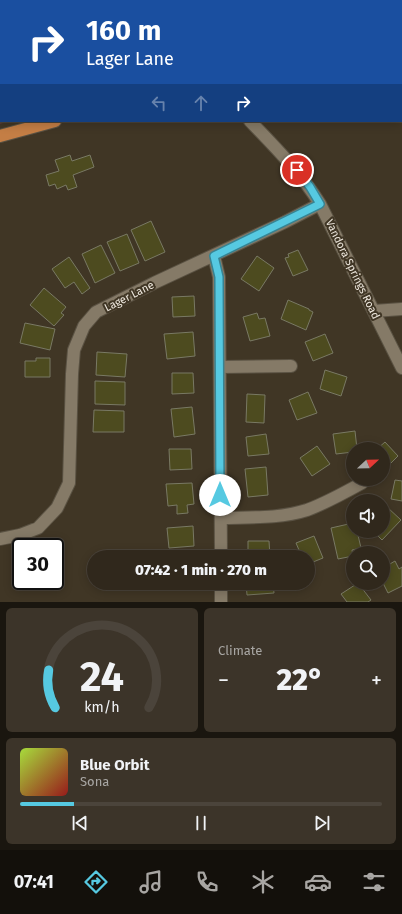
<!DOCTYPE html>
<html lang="en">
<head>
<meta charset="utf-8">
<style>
  :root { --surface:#30281c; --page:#3c3429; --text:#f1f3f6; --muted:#a8a6a3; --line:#4b443b; --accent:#56c9e1 }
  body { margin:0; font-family:"Fira Sans",sans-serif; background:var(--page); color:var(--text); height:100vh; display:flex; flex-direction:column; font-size:15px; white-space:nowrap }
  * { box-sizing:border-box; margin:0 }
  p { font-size:13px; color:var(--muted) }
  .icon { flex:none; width:22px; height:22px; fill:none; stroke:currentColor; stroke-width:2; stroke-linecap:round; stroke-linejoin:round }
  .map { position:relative; height:602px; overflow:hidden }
  .panel { display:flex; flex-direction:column; gap:6px; padding:6px; background:#1a160f; flex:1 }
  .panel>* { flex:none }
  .hud { position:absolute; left:0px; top:0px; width:402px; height:122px; box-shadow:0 2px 10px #0003,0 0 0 1px var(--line); background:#1a4fa0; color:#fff; overflow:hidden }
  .needle { width:26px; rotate:68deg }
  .tools { position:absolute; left:346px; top:442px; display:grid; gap:8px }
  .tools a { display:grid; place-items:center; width:44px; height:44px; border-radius:50%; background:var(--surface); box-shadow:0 2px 10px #0003,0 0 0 1px var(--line); font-size:20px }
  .speed { position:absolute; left:12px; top:538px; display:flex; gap:8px; font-size:20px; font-weight:700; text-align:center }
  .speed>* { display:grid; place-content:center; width:52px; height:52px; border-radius:50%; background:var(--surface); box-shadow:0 2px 10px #0003,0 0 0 1px var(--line); line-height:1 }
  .speed .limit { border:2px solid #111; border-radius:6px; background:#fff; color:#111 }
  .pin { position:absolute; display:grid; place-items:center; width:34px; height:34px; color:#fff; margin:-17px; border:2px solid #fff; border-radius:50%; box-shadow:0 1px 4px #0007 }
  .me { position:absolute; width:44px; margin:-22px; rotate:0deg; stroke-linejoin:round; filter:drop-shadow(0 0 3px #0008) }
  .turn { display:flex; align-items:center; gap:14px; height:84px; padding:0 20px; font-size:18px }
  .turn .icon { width:52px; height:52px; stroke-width:2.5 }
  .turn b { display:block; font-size:28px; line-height:34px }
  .lanes { display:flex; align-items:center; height:38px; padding:0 20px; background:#0003; justify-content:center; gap:20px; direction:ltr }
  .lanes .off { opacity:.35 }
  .big { font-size:30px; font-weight:800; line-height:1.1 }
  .panel .tile { flex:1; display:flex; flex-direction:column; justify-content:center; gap:6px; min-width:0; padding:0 14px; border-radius:6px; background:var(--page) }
  .panel .dial { align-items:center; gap:0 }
  .dial svg { height:104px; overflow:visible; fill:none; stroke:var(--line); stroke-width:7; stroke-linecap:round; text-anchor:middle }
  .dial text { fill:var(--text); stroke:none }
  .song { display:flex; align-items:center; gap:12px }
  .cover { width:48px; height:48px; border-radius:6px; background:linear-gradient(135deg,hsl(80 70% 55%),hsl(0 70% 35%)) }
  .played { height:4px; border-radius:2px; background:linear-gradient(90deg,var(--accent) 15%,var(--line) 15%) }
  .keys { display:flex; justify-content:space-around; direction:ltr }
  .heat { display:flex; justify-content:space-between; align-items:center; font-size:22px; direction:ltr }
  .panel .tiles { flex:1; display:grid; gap:6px; grid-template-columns:1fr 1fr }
  .tile:last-child { grid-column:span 2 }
  .trip { position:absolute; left:87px; top:550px; width:228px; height:40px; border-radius:20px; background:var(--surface); box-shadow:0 2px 10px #0003,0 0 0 1px var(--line); font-weight:800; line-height:40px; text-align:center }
  .tabs { display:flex; height:64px; justify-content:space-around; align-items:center; background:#13100b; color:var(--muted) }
  .tabs .icon { width:28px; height:28px }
  .tabs .selected { color:var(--accent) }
  .tabs b { font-size:18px; color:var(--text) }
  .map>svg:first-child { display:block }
  .green { fill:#5a3936 }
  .building { fill:#4d4b1f; stroke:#797964 }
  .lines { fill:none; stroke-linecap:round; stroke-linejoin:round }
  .minor-casing { stroke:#5a5243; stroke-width:14 }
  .major-casing { stroke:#5a5243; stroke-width:14 }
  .minor { stroke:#857a67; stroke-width:12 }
  .major { stroke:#c47e45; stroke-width:12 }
  .route-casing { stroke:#388392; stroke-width:10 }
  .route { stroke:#56c9e1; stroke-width:7 }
  .labels { text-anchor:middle; stroke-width:4; stroke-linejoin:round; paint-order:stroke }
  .street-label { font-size:11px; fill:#eee8de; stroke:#403625 }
</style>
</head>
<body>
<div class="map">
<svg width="402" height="602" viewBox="0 0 402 602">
  <rect width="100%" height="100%" fill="#403625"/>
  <path class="green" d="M0 0H348L1 1V121H9L0 124Z"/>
  <path class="building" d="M70 155 72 161 90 155 94 167 73 175 77 187 68 190 66 185 57 189 55 184 49 186 46 175 59 171 55 160Z
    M151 221 165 252 145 261 131 230Z
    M127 234 139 263 120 271 107 242Z
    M101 245 115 273 95 283 82 254Z
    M298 250 308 270 293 276 285 258 289 257 288 254Z
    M257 256 274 268 259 291 241 279Z
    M69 257 90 288 82 294 74 282 65 288 52 269Z
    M44 288 66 307 61 313 64 315 54 326 30 305Z
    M194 296 195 316 173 317 172 297Z
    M288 300 309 309V310L313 312 306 330 281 319Z
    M257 313 259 319 265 318 270 336 250 341 243 317Z
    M25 323 55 329 50 350 20 343Z
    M193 332 195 356 167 359 164 334Z
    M325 334 333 353 313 361 305 342Z
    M97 352 127 354 125 377 96 375Z
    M36 358H50V377H25V361H36Z
    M325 370 347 377 341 396 320 389Z
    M172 373H193L194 393 172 394Z
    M95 381 125 382V405L95 404Z
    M308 392 317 413 297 420 289 400Z
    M247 394 265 395 264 423 246 422Z
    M192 407 195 434 174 437 171 409Z
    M94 410 124 411V432H93Z
    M355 431 357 449H353V452L336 454 333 434Z
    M266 434 269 454 248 456 246 437Z
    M385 442 398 456 385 469 383 467V449H377Z
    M317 446 330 464 312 476 300 458Z
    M169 449H191L192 469 170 470Z
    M266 467 268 495 248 497 245 469Z
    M395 480 402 481V501L391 499Z
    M192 483 194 504 187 505 188 513 177 514V505L168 506 166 484Z
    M387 507 401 520 382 540 373 531H383V511Z
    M353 523V531H357L361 548 352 550 353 556 338 559 331 528Z
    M193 526 194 546 169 548 167 528Z
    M314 536 323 558 308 564V557H302L296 543Z
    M248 541H269L270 557H248Z
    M395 561 399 569 402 567V586L388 593 383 583V568Z
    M175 583H195V588L176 589Z
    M246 583H273L274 593 247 595Z
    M358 583 371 600 368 602H347L341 594Z"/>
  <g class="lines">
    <defs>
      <path id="minor" d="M375 0 376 1
        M401 47 402 49
        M401 72H402
        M250 121C275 147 301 173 320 204L402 368
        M214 256 219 277 221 557
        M374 311 402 309
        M220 367 291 366
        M221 518C249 517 279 519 307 510 326 503 344 493 362 483
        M0 539 20 535 38 528 57 508 69 483 72 374 74 350 84 326 96 312 154 283 285 222 320 204
        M221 583V602"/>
      <path id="major" d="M365 1 366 0
        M0 136 55 121"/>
    </defs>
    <use href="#minor" class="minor-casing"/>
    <use href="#major" class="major-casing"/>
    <use href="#minor" class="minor"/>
    <use href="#major" class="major"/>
  </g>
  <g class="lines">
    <defs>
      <path id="route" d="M220 495 219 277 214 256 320 204 310 187 297 170"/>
    </defs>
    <use href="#route" class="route-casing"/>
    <use href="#route" class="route"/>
  </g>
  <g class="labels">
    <g class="street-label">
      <text transform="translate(353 269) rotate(64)" y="4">Vandora Springs Road</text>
      <text transform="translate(129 296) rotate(-27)" y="4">Lager Lane</text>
    </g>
  </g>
</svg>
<div class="tools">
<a><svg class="needle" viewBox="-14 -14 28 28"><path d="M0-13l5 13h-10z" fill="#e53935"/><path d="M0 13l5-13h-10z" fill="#a8a6a3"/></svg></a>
<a><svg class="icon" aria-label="sound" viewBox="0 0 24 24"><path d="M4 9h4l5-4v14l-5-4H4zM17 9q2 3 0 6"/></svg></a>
<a><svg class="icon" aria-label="search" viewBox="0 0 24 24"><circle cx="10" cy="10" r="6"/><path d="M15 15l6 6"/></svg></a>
</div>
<div class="speed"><div class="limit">30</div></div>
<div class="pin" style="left:297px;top:170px;background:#d93025"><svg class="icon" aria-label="arrive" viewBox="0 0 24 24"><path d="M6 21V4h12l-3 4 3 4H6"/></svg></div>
<svg class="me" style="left:220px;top:495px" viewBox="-20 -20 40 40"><circle r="19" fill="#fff"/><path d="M0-13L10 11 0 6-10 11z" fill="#56c9e1"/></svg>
<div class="trip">07:42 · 1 min · 270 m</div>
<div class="hud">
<div class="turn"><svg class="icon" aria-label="right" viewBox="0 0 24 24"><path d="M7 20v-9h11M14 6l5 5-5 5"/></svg><div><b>160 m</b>Lager Lane</div></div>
<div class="lanes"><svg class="icon off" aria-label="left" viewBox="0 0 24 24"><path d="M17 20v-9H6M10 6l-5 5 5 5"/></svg><svg class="icon off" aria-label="ahead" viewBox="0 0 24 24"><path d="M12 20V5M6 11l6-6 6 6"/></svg><svg class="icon" aria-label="right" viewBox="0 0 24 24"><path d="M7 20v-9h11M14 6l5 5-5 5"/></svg></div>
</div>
</div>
<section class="panel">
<div class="tiles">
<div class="tile dial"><svg viewBox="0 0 100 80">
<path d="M14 69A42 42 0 1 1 86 69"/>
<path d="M14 69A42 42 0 0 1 9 40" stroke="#56c9e1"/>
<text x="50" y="56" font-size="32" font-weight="700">24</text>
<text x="50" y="72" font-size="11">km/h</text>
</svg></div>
<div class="tile"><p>Climate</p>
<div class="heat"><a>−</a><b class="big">22°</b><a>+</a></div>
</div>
<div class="tile">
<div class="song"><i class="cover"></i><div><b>Blue Orbit</b><p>Sona</p></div></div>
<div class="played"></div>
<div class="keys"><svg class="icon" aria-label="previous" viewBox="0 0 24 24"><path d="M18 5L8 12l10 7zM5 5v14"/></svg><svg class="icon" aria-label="pause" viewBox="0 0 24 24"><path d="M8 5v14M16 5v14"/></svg><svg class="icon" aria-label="next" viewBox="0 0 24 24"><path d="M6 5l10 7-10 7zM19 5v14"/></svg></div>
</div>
</div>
</section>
<nav class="tabs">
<b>07:41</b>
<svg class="icon selected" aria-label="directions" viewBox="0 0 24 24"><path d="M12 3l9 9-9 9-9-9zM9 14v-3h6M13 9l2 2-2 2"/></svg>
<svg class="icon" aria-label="music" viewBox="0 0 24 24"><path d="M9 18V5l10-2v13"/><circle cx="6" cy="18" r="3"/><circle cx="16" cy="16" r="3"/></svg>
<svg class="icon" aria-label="phone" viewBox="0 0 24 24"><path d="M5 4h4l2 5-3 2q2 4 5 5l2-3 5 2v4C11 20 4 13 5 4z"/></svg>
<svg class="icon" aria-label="climate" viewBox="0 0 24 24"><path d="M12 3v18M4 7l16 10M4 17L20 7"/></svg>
<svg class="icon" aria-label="car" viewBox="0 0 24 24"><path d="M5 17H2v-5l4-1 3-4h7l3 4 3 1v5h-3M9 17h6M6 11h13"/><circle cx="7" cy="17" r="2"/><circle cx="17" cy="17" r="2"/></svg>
<svg class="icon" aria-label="filters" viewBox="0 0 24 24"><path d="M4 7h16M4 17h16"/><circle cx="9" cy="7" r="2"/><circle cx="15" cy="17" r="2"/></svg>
</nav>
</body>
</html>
